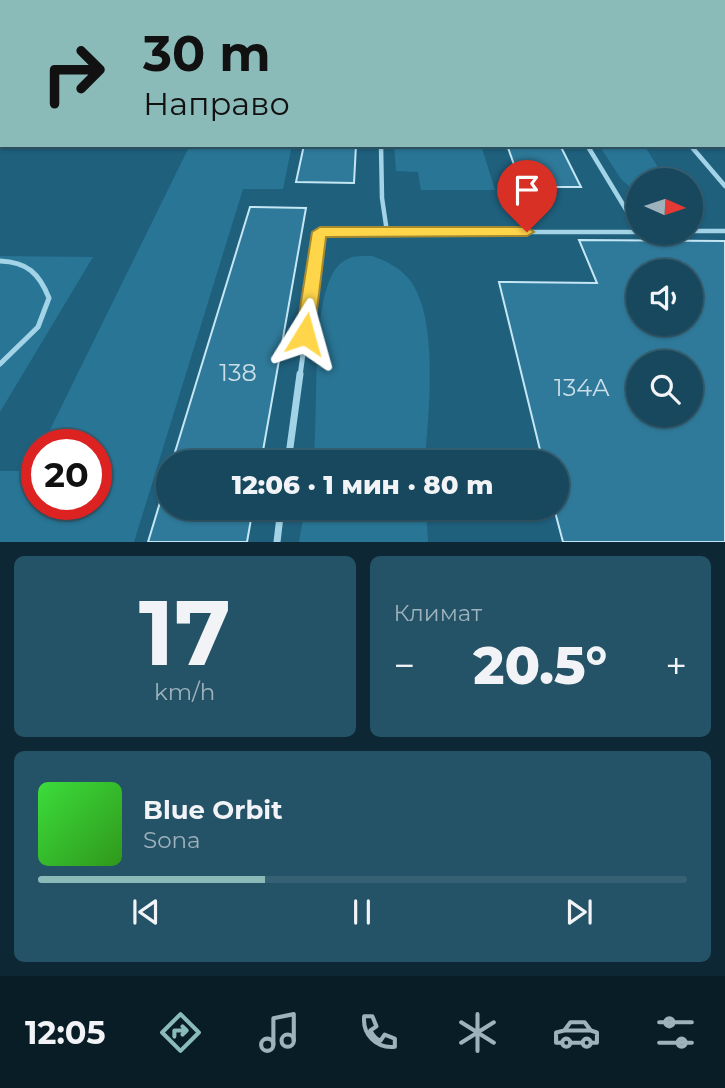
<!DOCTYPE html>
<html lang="ru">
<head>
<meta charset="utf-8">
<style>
  :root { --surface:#17485e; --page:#245267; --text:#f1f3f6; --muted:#9eb2bc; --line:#366073; --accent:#8bbbb9 }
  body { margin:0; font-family:Montserrat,sans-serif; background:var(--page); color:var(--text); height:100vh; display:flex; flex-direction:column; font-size:26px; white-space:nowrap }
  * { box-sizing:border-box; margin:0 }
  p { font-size:23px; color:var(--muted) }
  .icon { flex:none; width:38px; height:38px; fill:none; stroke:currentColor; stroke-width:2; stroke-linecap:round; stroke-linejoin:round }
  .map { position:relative; height:542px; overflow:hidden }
  .drawer { display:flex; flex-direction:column; gap:14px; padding:14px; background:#0d2834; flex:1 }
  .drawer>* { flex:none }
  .banner { position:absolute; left:0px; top:0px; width:726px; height:147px; box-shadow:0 2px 5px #0004,0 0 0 2px var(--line); background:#8bbbb9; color:#111; overflow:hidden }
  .needle { width:46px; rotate:93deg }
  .fabs { position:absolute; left:626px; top:168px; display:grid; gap:14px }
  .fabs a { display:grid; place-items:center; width:77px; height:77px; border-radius:50%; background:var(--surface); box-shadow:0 2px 5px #0004,0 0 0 2px var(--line); font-size:35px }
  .speed { position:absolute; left:21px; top:429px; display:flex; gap:14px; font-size:35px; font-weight:700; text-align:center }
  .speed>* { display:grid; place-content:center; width:91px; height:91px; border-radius:50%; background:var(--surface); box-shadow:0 2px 5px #0004,0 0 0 2px var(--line); line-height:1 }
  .speed .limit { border:10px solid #d22; background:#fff; color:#111 }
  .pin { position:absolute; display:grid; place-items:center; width:60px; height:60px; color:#fff; margin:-72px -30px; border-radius:50% 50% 50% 0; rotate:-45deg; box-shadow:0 0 7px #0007 }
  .pin .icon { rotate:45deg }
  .me { position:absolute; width:77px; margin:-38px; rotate:8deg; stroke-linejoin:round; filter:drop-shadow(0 0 5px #0008) }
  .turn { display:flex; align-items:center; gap:24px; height:147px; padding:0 28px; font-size:32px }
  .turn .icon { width:91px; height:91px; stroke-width:2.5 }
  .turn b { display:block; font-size:49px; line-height:60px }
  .big { font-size:52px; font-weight:800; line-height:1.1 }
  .drawer .tile { flex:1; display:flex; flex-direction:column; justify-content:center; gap:10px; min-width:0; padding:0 24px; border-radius:10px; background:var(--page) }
  .drawer .dial { align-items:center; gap:0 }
  .dial b { font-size:91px; line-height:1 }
  .song { display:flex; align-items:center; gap:21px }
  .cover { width:84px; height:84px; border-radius:10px; background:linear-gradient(135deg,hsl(120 70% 55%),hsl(110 70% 35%)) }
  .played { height:7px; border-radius:4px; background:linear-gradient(90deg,var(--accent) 35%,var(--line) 35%) }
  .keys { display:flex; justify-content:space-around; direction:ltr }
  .heat { display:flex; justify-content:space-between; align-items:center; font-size:38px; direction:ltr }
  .drawer .tiles { flex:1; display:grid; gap:14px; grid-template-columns:1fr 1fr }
  .tile:last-child { grid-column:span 2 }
  .trip { position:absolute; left:156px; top:450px; width:413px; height:70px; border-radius:35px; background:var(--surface); box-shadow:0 2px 5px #0004,0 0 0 2px var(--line); font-weight:800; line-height:70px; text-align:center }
  .menu { display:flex; height:112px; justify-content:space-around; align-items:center; background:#091d26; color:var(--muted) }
  .menu .icon { width:49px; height:49px }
  .menu .selected { color:var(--accent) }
  .menu b { font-size:32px; color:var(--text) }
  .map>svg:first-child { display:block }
  .green { fill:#297595 }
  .building { fill:#2f7a9a; stroke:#c5e7f5; stroke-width:2; fill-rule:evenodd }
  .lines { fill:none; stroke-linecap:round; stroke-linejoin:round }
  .lane-far4 { stroke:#a2d3e7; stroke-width:2.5 }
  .lane-far3 { stroke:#a2d3e7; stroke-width:3.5 }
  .lane-far2 { stroke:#a2d3e7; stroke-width:4.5 }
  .lane-far1 { stroke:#a2d3e7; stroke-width:5 }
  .lane { stroke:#a2d3e7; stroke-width:7 }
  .primary { fill:#e4f4fd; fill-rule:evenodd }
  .route { fill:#ffd54a; stroke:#a68a30; stroke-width:2 }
  .labels { text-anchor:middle; stroke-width:7; stroke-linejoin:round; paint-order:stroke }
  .near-number-label { font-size:24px; fill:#cbdee6 }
</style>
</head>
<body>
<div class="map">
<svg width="725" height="542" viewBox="0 0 725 542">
  <rect width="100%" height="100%" fill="#1f607d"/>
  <path class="green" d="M190 145H292L283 189H243L134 542H0V471H30L37 458V504H96V444H43Z
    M394 145H481L495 190H421L418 172 396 171Z
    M599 145H644L666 180H639V195L621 179Z
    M0 256 93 257 0 412Z
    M372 256C386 261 399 267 409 279 440 318 428 414 425 462H313C320 417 308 291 341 263 351 255 360 256 372 256Z
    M305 508H426L428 542H299Z"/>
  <path class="building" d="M304 145H356L354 183 296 182Z
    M507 145H560L581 187H522Z
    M250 207 306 208 261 462H172Z
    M579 240 725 241V542H563L554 508 556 462H543L499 282 597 283ZM639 271H691V324H639ZM639 362H691V415H639Z
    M168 476V508H253L247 542H148Z"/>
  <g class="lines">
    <path class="lane-far4" d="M113 0 120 2"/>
    <path class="lane-far3" d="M0 116 2 114"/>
    <path class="lane-far2" d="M381 145 382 198 387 232H639
      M587 145 639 231
      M690 145 725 186
      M691 231H725
      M318 245 320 232H387"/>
    <path class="lane-far1" d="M0 261C27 262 39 273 49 298L38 327 0 364
      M300 376 318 244"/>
    <path class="lane" d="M288 462 300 374
      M277 542 281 508"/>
    <path class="primary" d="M593 0H602L603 2H594Z
      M643 0H651L652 2H644Z
      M724 71H725V78H724Z
      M724 117H725V125H724Z"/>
  </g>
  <path class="route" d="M320 227H527L534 232 527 236 326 237 314 334 305 341 296 334 312 232Z"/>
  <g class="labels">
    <g class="near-number-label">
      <text x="238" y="381">138</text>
      <text x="582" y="396">134А</text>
    </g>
  </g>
</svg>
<div class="fabs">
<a><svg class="needle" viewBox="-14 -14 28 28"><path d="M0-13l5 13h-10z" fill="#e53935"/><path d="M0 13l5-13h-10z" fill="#9eb2bc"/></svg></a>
<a><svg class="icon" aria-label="sound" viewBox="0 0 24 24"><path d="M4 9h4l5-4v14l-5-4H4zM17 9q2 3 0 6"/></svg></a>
<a><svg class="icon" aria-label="search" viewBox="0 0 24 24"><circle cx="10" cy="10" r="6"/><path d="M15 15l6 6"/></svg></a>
</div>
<div class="speed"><div class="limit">20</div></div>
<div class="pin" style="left:527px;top:232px;background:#d93025"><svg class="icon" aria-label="arrive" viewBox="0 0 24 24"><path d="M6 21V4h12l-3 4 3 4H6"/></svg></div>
<svg class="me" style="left:305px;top:334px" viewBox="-20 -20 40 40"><path d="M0-17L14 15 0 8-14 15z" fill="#ffd54a" stroke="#fff" stroke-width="4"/></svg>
<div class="trip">12:06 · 1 мин · 80 m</div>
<div class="banner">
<div class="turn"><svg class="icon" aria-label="right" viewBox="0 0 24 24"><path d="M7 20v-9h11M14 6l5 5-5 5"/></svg><div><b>30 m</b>Направо</div></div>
</div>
</div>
<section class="drawer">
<div class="tiles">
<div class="tile dial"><b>17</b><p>km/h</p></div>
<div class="tile"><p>Климат</p>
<div class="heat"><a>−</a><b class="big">20.5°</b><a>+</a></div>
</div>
<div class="tile">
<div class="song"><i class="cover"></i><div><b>Blue Orbit</b><p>Sona</p></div></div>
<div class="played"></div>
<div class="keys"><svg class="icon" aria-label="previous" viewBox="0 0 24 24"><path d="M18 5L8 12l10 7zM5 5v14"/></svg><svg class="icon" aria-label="pause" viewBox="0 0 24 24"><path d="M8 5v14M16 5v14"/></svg><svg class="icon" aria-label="next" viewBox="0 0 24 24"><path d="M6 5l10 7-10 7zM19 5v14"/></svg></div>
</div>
</div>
</section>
<nav class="menu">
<b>12:05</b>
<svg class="icon selected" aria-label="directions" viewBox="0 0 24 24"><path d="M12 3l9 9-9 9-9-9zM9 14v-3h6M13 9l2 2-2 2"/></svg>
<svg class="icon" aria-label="music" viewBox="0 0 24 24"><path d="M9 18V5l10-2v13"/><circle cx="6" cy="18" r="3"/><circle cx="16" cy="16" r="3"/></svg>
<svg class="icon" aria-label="phone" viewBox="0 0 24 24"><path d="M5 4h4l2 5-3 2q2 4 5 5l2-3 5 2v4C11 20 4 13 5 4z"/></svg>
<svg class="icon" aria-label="climate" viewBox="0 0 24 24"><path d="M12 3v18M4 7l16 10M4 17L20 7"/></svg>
<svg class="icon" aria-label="car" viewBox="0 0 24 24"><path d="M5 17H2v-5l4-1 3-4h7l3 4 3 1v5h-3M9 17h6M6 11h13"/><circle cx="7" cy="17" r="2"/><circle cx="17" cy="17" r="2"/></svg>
<svg class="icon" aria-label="filters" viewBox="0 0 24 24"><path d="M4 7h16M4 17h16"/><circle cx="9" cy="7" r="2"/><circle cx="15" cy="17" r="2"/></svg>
</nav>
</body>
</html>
